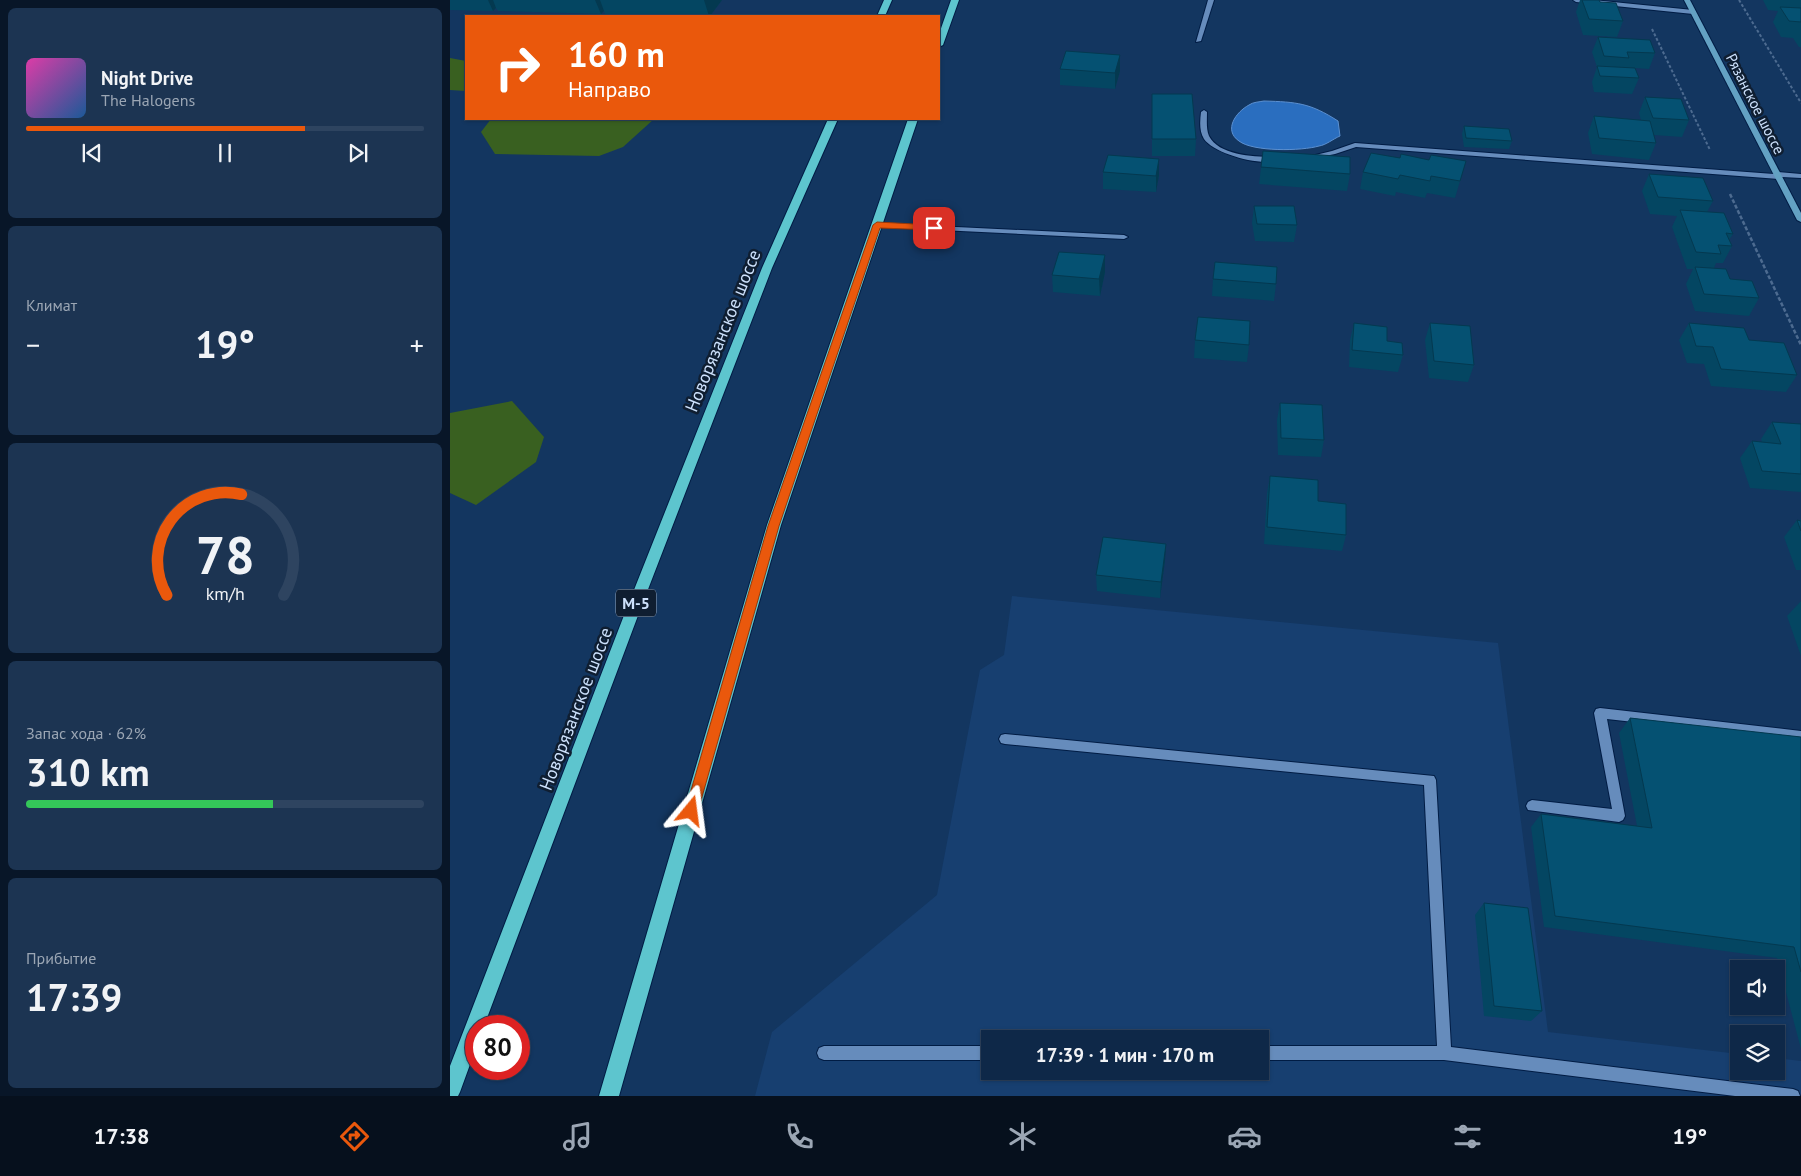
<!DOCTYPE html>
<html lang="ru">
<head>
<meta charset="utf-8">
<style>
  :root { --surface:#0e2848; --page:#1c3452; --text:#f1f3f6; --muted:#9ba6b4; --line:#2e4460; --accent:#ea580c }
  body { margin:0; font-family:"PT Sans",sans-serif; background:var(--page); color:var(--text); height:100vh; display:flex; flex-direction:column; font-size:19px; white-space:nowrap }
  * { box-sizing:border-box; margin:0 }
  p { font-size:16px; color:var(--muted) }
  .icon { flex:none; width:28px; height:28px; fill:none; stroke:currentColor; stroke-width:2; stroke-linecap:round; stroke-linejoin:round }
  .map { position:relative; flex:1; overflow:hidden }
  .drawer { display:flex; flex-direction:column; gap:8px; padding:8px; background:#081628; width:450px }
  .drawer>* { flex:none }
  .hud { position:absolute; left:15px; top:15px; width:475px; height:105px; border-radius:0px; box-shadow:0 1px 4px #0004,0 0 0 1px var(--line); background:#ea580c; color:#fff; overflow:hidden }
  .fabs { position:absolute; left:1280px; top:960px; display:grid; gap:10px }
  .fabs a { display:grid; place-items:center; width:55px; height:55px; border-radius:0px; background:var(--surface); box-shadow:0 1px 4px #0004,0 0 0 1px var(--line); font-size:25px }
  .speed { position:absolute; left:15px; top:1015px; display:flex; gap:10px; font-size:25px; font-weight:700; text-align:center }
  .speed>* { display:grid; place-content:center; width:65px; height:65px; border-radius:50%; background:var(--surface); box-shadow:0 1px 4px #0004,0 0 0 1px var(--line); line-height:1 }
  .speed .limit { border:8px solid #d22; background:#fff; color:#111 }
  .pin { position:absolute; display:grid; place-items:center; width:42px; height:42px; color:#fff; margin:-21px; border-radius:10px; box-shadow:0 2px 8px #0006 }
  .me { position:absolute; width:55px; margin:-28px; rotate:16deg; stroke-linejoin:round; filter:drop-shadow(0 0 4px #0008) }
  .turn { display:flex; align-items:center; gap:18px; height:105px; padding:0 20px; font-size:22px }
  .turn .icon { width:65px; height:65px; stroke-width:2.5 }
  .turn b { display:block; font-size:35px; line-height:42px }
  .big { font-size:38px; font-weight:600; line-height:1.1 }
  .drawer .widget { flex:1; display:flex; flex-direction:column; justify-content:center; gap:8px; min-width:0; padding:0 18px; border-radius:8px; background:var(--page) }
  .drawer .dial { align-items:center; gap:0 }
  .dial svg { height:130px; overflow:visible; fill:none; stroke:var(--line); stroke-width:7; stroke-linecap:round; text-anchor:middle }
  .dial text { fill:var(--text); stroke:none }
  .song { display:flex; align-items:center; gap:15px }
  .cover { width:60px; height:60px; border-radius:8px; background:linear-gradient(135deg,hsl(320 70% 55%),hsl(210 70% 35%)) }
  .played { height:5px; border-radius:2px; background:linear-gradient(90deg,var(--accent) 70%,var(--line) 70%) }
  .keys { display:flex; justify-content:space-around; direction:ltr }
  .heat { display:flex; justify-content:space-between; align-items:center; font-size:28px; direction:ltr }
  .charge { height:8px; border-radius:4px; background:linear-gradient(90deg,#34c759 62%,var(--line) 0) }
  .trip { position:absolute; left:531px; top:1030px; width:288px; height:50px; border-radius:0px; background:var(--surface); box-shadow:0 1px 4px #0004,0 0 0 1px var(--line); font-weight:600; line-height:50px; text-align:center }
  .menu { display:flex; height:80px; justify-content:space-around; align-items:center; background:#06101d; color:var(--muted) }
  .menu .icon { width:35px; height:35px }
  .menu .current { color:var(--accent) }
  .menu b { font-size:22px; color:var(--text) }
  main { display:flex; flex:1; min-height:0 }
  .map>svg:first-child { display:block }
  .built { fill:#173f70; fill-rule:evenodd }
  .green { fill:#396020 }
  .water { fill:#2a6ebf; stroke:#5b90d1 }
  .lines { fill:none; stroke-linecap:round; stroke-linejoin:round }
  .service-casing { stroke:#001c44; stroke-width:2 }
  .minor-casing { stroke:#001c44; stroke-width:2 }
  .secondary-casing { stroke:#001c44; stroke-width:2 }
  .trunk-casing { stroke:#001c44; stroke-width:2 }
  .path-far1 { stroke:#4d6b90; stroke-width:2; stroke-dasharray:3 2; stroke-linecap:butt }
  .path { stroke:#4d6b90; stroke-width:2.5; stroke-dasharray:4 2; stroke-linecap:butt }
  .service { fill:#668cbc; fill-rule:evenodd }
  .minor { fill:#668cbc; fill-rule:evenodd }
  .secondary { fill:#63a1c3; fill-rule:evenodd }
  .trunk { fill:#5dc5ce; fill-rule:evenodd }
  .wall { fill:#044662 }
  .shaded-wall { fill:#043950 }
  .building { fill:#055172; stroke:#043950 }
  .route { fill:#ea580c; stroke:#983908 }
  .labels { text-anchor:middle; stroke-width:5; stroke-linejoin:round; paint-order:stroke }
  .far-street-label { font-size:15px; fill:#cde1fc; stroke:#0f1e31 }
  .shield { fill:#0f1e31; stroke:#94a6bf; stroke-width:1 }
  .shield-label { font-size:16px; font-weight:bold; fill:#cde1fc }
  .street-label { font-size:18px; fill:#cde1fc; stroke:#0f1e31 }
</style>
</head>
<body>
<main>
<section class="drawer">
<div class="widget">
<div class="song"><i class="cover"></i><div><b>Night Drive</b><p>The Halogens</p></div></div>
<div class="played"></div>
<div class="keys"><svg class="icon" aria-label="previous" viewBox="0 0 24 24"><path d="M18 5L8 12l10 7zM5 5v14"/></svg><svg class="icon" aria-label="pause" viewBox="0 0 24 24"><path d="M8 5v14M16 5v14"/></svg><svg class="icon" aria-label="next" viewBox="0 0 24 24"><path d="M6 5l10 7-10 7zM19 5v14"/></svg></div>
</div>
<div class="widget"><p>Климат</p>
<div class="heat"><a>−</a><b class="big">19°</b><a>+</a></div>
</div>
<div class="widget dial"><svg viewBox="0 0 100 80">
<path d="M14 69A42 42 0 1 1 86 69"/>
<path d="M14 69A42 42 0 0 1 60 7" stroke="#ea580c"/>
<text x="50" y="56" font-size="32" font-weight="700">78</text>
<text x="50" y="72" font-size="11">km/h</text>
</svg></div>
<div class="widget"><p>Запас хода · 62%</p><b class="big">310 km</b><div class="charge"></div></div>
<div class="widget"><p>Прибытие</p><b class="big">17:39</b></div>
</section>
<div class="map">
<svg width="1351" height="1096" viewBox="0 0 1351 1096">
  <rect width="100%" height="100%" fill="#133660"/>
  <path class="built" d="M562 596 1048 643 1098 1032 1289 1054V1071H1326V1058L1351 1061V1096H305L322 1032 487 895 530 670 554 655ZM540 1039H810V1071H540Z"/>
  <path class="green" d="M0 58 16 61V91L0 90Z
    M41 119H204L173 147 149 156 45 154 31 132Z
    M62 401 94 437 86 462 26 505 0 493V413Z"/>
  <path class="water" d="M814 101C847 102 860 103 888 121L890 136C883 139 876 145 869 146 852 151 803 152 789 141 773 130 786 112 799 105 803 102 809 102 814 101Z"/>
  <g class="lines">
    <defs>
      <path id="service" d="M1123 0H1143L1243 10 1246 12 1243 14 1126 2Z
        M754 110 757 112C757 120 756 129 759 136 769 156 807 157 826 157L829 159C815 168 764 154 754 139 749 131 750 121 751 112Z
        M905 143 1324 174 1327 172 1351 174V178L1332 177 1329 179 906 147 885 154 860 159 857 157 882 151Z
        M424 223 674 235 678 237 674 239 427 227 423 225Z
        M1150 708 1351 731V741L1157 719 1175 816 1173 820 1169 822 1078 810 1076 806 1078 802 1082 800 1162 809 1144 713 1146 709Z
        M555 734 984 776 986 780 1001 1047 1343 1089 1348 1091 1350 1096H1285L994 1060H810V1046H987L974 785 555 744 551 743 549 739 551 735Z
        M374 1046H540V1060H374L369 1058 367 1053 369 1048Z"/>
      <path id="minor" d="M758 0H764L751 41 746 42Z"/>
      <path id="secondary" d="M1234 0H1240L1351 213V222L1347 220Z"/>
      <path id="trunk" d="M434 0H442L435 16H427Z
        M501 0H509L493 45 489 47V34Z
        M378 119H388L322 268 192 605 34 1026H26V1048L10 1092 8 1096H0V1066L178 605 312 268Z
        M458 119H468L331 525 169 1096H149L317 525Z"/>
    </defs>
    <use href="#service" class="service-casing"/>
    <use href="#minor" class="minor-casing"/>
    <use href="#secondary" class="secondary-casing"/>
    <use href="#trunk" class="trunk-casing"/>
    <path class="path-far1" d="M1289 0 1351 103
      M1202 29 1260 150"/>
    <path class="path" d="M1280 194 1351 345"/>
    <use href="#service" class="service"/>
    <use href="#minor" class="minor"/>
    <use href="#secondary" class="secondary"/>
    <use href="#trunk" class="trunk"/>
  </g>
  <path class="wall" d="M0 0H272L260 16H212L155 14 154 11 151 14 48 11 46 8 43 11 0 10Z
    M1130 0H1149L1150 2 1173 21 1167 37 1133 35 1126 12Z
    M1313 0H1351V47H1349L1343 38 1331 37 1323 22 1328 11 1318 10Z
    M1148 37 1205 53 1199 69 1185 68 1189 78 1182 94 1144 92 1142 82 1147 67 1142 52Z
    M610 69 670 71 665 89 610 85Z
    M702 94 746 139 745 156H702Z
    M1195 97 1239 120 1232 137 1204 135 1206 143 1199 160 1142 154 1138 133 1144 116 1191 120 1189 113Z
    M1014 126 1062 141 1059 149 1014 147 1012 134Z
    M813 151 900 174 897 191 809 184Z
    M979 160 1016 161 1005 198 977 193 975 198 946 192 945 196 910 189 913 172Z
    M653 172 709 175 706 192 653 189Z
    M1199 174 1263 201 1257 212 1283 234 1279 240 1282 246 1273 263H1266L1264 268 1309 298 1299 316 1245 311 1236 284 1243 269H1237L1222 227 1227 216 1200 214 1192 191Z
    M804 206 847 225 844 242 805 241 802 223Z
    M655 255V272L650 296 603 292 602 275Z
    M763 279 826 284 824 301 762 296Z
    M904 323 937 341 953 355 948 372 899 367 900 340Z
    M980 323 1024 365 1018 382 979 378 975 340Z
    M1239 323 1299 340 1347 375 1336 392 1261 386 1254 364 1237 363 1229 340Z
    M745 340 799 345 797 362 744 358Z
    M830 403 874 440 871 457 828 455 827 420Z
    M1322 422 1351 424V492L1300 488 1290 458 1302 441 1312 442 1311 439Z
    M820 476 868 501 896 535 892 551 814 544 817 493Z
    M1351 519V570H1346L1334 537 1347 520H1350Z
    M715 560 710 598 647 591 646 575Z
    M1351 601V656L1337 616Z
    M1180 718 1351 737V1049L1327 958 1094 927 1081 827 1091 814 1187 826 1169 733Z
    M1034 903 1092 1011 1081 1021 1034 1016 1025 915Z"/>
  <path class="shaded-wall" d="M38 0H43L46 8 43 11Z
    M145 0H150L154 11 151 14Z
    M254 0H272L260 16H259Z
    M670 55V71L665 89V73Z
    M709 159V175L706 192V176Z
    M655 255V272L650 296 649 279Z
    M716 544 715 560 710 598 711 582Z"/>
  <path class="building" d="M1132 0H1149L1150 2 1166 3 1173 21 1139 19Z
    M1330 7 1351 8V22L1339 21Z
    M1148 37 1200 40 1205 53 1177 52 1179 58 1154 56Z
    M616 51 670 55 665 73 610 69Z
    M1147 66 1185 68 1189 78 1150 76Z
    M702 94H742L746 139H702Z
    M1195 97 1231 99 1239 120 1203 118Z
    M1144 116 1200 121 1206 143 1149 138Z
    M1014 126 1059 129 1062 141 1016 138Z
    M813 151 900 157V174L811 167Z
    M921 153 950 158 951 154 979 160 981 155 1016 161 1010 181 981 176 980 181 950 175 948 179 913 172Z
    M658 155 709 159 706 176 653 172Z
    M1199 174 1253 178 1263 201 1208 197Z
    M804 206H844L847 225 807 224Z
    M1230 210 1274 213 1283 234 1276 233 1282 246 1268 245 1271 254 1246 252Z
    M609 252 655 255 649 279 602 275Z
    M765 262 827 267 826 284 763 279Z
    M1245 267 1276 269 1280 279 1302 281 1309 298 1254 294Z
    M748 317 800 321 799 345 745 340Z
    M904 323 937 327V341L952 343 953 355 902 350Z
    M980 323 1020 326 1024 365 984 361Z
    M1239 323 1294 328 1299 340 1334 343 1347 375 1271 369 1263 347 1246 346Z
    M830 403 872 405 874 440 831 438Z
    M1322 422 1351 424V474L1312 471 1302 441 1331 444Z
    M820 476 868 480V501L896 504V535L817 527Z
    M1347 520 1351 521V531Z
    M653 537 716 544 711 582 646 575Z
    M1180 718 1351 737V972L1344 947 1105 916 1091 814 1202 828Z
    M1034 903 1078 908 1092 1011 1044 1006Z"/>
  <path class="route" d="M427 222 484 225 488 228 484 230 430 228 329 526 248 811 246 815 241 817 237 815 235 811 318 526 423 225Z"/>
  <g class="labels">
    <g class="far-street-label">
      <text transform="translate(1305 104) rotate(63)" y="5">Рязанское шоссе</text>
    </g>
    <rect class="shield" x="166" y="589.5" width="40" height="27" rx="4"/>
    <g class="shield-label">
      <text x="186" y="609">М-5</text>
    </g>
    <g class="street-label">
      <text transform="translate(273 331) rotate(-68)" y="6">Новорязанское шоссе</text>
      <text transform="translate(126 709) rotate(-69)" y="6">Новорязанское шоссе</text>
    </g>
  </g>
</svg>
<div class="fabs">
<a><svg class="icon" aria-label="sound" viewBox="0 0 24 24"><path d="M4 9h4l5-4v14l-5-4H4zM17 9q2 3 0 6"/></svg></a>
<a><svg class="icon" aria-label="layers" viewBox="0 0 24 24"><path d="M12 4l9 5-9 5-9-5zM3 14l9 5 9-5"/></svg></a>
</div>
<div class="speed"><div class="limit">80</div></div>
<div class="pin" style="left:484px;top:228px;background:#d93025"><svg class="icon" aria-label="arrive" viewBox="0 0 24 24"><path d="M6 21V4h12l-3 4 3 4H6"/></svg></div>
<svg class="me" style="left:241px;top:811px" viewBox="-20 -20 40 40"><path d="M0-17L14 15 0 8-14 15z" fill="#ea580c" stroke="#fff" stroke-width="4"/></svg>
<div class="trip">17:39 · 1 мин · 170 m</div>
<div class="hud">
<div class="turn"><svg class="icon" aria-label="right" viewBox="0 0 24 24"><path d="M7 20v-9h11M14 6l5 5-5 5"/></svg><div><b>160 m</b>Направо</div></div>
</div>
</div>
</main>
<nav class="menu">
<b>17:38</b>
<svg class="icon current" aria-label="directions" viewBox="0 0 24 24"><path d="M12 3l9 9-9 9-9-9zM9 14v-3h6M13 9l2 2-2 2"/></svg>
<svg class="icon" aria-label="music" viewBox="0 0 24 24"><path d="M9 18V5l10-2v13"/><circle cx="6" cy="18" r="3"/><circle cx="16" cy="16" r="3"/></svg>
<svg class="icon" aria-label="phone" viewBox="0 0 24 24"><path d="M5 4h4l2 5-3 2q2 4 5 5l2-3 5 2v4C11 20 4 13 5 4z"/></svg>
<svg class="icon" aria-label="climate" viewBox="0 0 24 24"><path d="M12 3v18M4 7l16 10M4 17L20 7"/></svg>
<svg class="icon" aria-label="car" viewBox="0 0 24 24"><path d="M5 17H2v-5l4-1 3-4h7l3 4 3 1v5h-3M9 17h6M6 11h13"/><circle cx="7" cy="17" r="2"/><circle cx="17" cy="17" r="2"/></svg>
<svg class="icon" aria-label="filters" viewBox="0 0 24 24"><path d="M4 7h16M4 17h16"/><circle cx="9" cy="7" r="2"/><circle cx="15" cy="17" r="2"/></svg>
<b>19°</b>
</nav>
</body>
</html>
